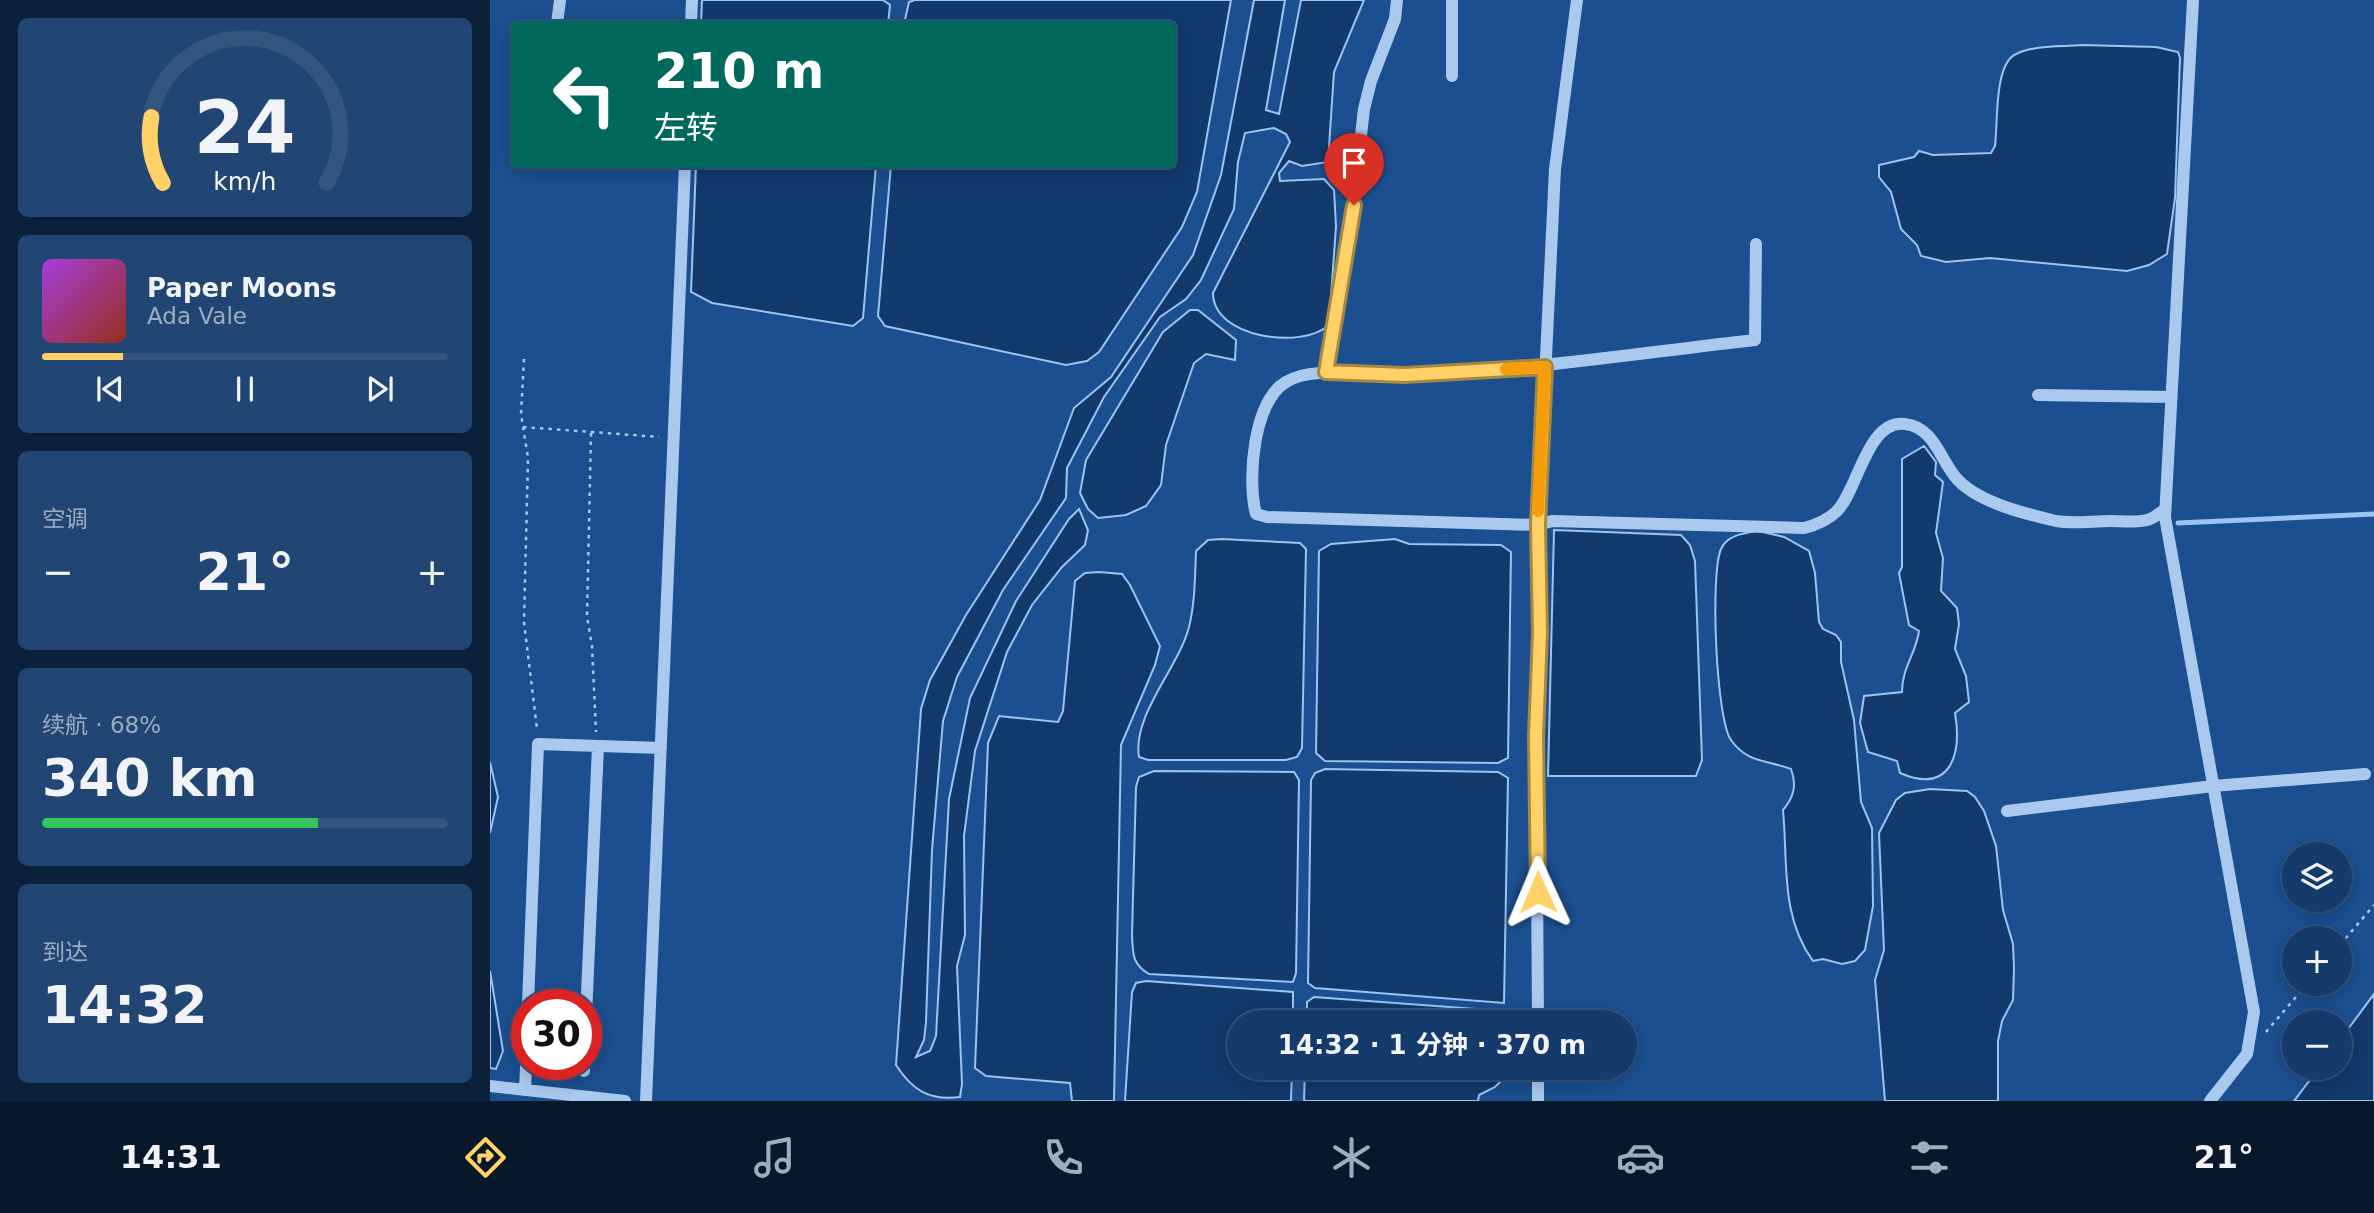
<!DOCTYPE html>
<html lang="zh">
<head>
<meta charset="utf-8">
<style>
  :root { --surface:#143b6b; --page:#214673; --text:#f1f3f6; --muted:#9dadc1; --line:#33557e; --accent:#ffd166 }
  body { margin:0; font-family:"DejaVu Sans","Noto Sans SC",sans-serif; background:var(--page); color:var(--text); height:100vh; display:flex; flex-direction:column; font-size:26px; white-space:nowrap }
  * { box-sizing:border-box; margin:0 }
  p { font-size:23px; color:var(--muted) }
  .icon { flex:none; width:38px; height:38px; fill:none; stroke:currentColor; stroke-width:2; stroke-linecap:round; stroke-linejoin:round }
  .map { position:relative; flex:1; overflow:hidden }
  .drawer { display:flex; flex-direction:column; gap:18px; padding:18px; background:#0b203b; width:490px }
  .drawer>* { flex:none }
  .top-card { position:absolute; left:21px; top:21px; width:665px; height:147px; border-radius:7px; box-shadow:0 4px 18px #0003,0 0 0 2px var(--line); background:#00695c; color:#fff; overflow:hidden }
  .tools { position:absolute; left:1792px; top:842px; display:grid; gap:14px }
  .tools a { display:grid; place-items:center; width:70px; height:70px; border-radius:50%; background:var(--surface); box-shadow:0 4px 18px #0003,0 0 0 2px var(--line); font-size:35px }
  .speed { position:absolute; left:21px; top:989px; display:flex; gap:14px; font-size:35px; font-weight:700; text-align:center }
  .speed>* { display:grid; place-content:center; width:91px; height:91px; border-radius:50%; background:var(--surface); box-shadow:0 4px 18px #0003,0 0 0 2px var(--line); line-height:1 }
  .speed .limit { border:10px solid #d22; background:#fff; color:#111 }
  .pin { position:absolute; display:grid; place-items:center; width:60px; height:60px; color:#fff; margin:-72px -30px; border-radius:50% 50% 50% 0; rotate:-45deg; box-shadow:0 0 7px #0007 }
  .pin .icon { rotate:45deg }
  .me { position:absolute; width:77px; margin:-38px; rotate:359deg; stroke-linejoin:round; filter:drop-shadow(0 0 5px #0008) }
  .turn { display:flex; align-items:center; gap:24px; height:147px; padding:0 28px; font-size:32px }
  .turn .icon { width:91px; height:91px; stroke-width:2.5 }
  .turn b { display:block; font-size:49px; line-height:60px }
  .big { font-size:52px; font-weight:700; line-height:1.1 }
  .drawer .tile { flex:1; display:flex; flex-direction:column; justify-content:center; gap:10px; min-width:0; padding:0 24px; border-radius:10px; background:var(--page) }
  .drawer .dial { align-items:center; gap:0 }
  .dial svg { height:182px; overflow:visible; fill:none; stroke:var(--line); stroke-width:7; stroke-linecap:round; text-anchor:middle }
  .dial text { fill:var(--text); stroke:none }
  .song { display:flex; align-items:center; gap:21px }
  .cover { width:84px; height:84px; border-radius:10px; background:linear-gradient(135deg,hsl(280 70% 55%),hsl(10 70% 35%)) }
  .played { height:7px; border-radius:4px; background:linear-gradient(90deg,var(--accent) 20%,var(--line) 20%) }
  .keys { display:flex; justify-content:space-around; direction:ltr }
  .heat { display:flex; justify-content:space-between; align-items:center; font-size:38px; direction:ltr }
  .charge { height:10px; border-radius:5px; background:linear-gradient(90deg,#34c759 68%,var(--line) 0) }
  .trip { position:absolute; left:737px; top:1010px; width:410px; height:70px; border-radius:35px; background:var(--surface); box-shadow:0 4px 18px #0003,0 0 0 2px var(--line); font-weight:700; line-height:70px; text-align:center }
  .tab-bar { display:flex; height:112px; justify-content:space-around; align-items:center; background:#08182b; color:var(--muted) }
  .tab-bar .icon { width:49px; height:49px }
  .tab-bar .on { color:var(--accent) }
  .tab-bar b { font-size:32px; color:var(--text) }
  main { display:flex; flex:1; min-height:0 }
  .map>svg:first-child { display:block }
  .water { fill:#123a6d; stroke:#9cc4f0; stroke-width:2 }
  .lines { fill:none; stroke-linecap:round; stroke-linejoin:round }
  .stream { stroke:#9cc4f0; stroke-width:5 }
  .path { stroke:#a9c9ee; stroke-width:2.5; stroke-dasharray:3.5 5; stroke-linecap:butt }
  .minor { stroke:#a9c9ee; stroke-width:12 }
  .route-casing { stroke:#a68842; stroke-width:18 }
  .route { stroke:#ffd166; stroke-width:12 }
  .slow { stroke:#f59e0b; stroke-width:12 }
</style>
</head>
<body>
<main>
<section class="drawer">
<div class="tile dial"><svg viewBox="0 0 100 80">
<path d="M14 69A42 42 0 1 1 86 69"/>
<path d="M14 69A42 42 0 0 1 9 40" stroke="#ffd166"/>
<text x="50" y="56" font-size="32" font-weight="700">24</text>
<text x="50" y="72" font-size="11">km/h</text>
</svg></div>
<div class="tile">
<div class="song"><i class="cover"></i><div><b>Paper Moons</b><p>Ada Vale</p></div></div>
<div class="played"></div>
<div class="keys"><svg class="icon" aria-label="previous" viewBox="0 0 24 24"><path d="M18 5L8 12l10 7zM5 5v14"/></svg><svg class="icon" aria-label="pause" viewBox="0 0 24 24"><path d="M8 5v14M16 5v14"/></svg><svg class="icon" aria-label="next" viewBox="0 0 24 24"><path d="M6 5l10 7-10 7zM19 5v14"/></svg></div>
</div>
<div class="tile"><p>空调</p>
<div class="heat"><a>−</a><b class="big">21°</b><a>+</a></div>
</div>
<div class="tile"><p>续航 · 68%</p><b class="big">340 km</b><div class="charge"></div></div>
<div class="tile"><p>到达</p><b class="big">14:32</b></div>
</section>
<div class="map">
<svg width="1884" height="1101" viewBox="0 0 1884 1101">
  <rect width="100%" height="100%" fill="#1b4f8f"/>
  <path class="water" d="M212 0H393L400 5 398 24H211Z
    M425 0H741L707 192 692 227 609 352 597 361 576 365 395 326 388 316 401 165 682 164V24H414L419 2Z
    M764 0H795L776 110 789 114 811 0H874L844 72 838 162 812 166 799 161 789 173 790 181 834 179 844 190 846 226 839 325C812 350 723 338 723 293L800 142 796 134 784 128 755 133 748 162 744 209 711 280 696 299 670 317 614 397 577 468 576 498 513 590 467 677 453 721 442 850 436 1022 434 1040 426 1057 440 1051 446 1036 459 799 480 698 526 601 579 519 589 509 598 530 595 545 572 567 542 605 517 652 485 751 474 836 475 935 467 966 472 1084 470 1097C439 1101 422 1090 406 1065L431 709 440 680 476 615 550 500 584 408 621 377 703 255 731 175Z
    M1592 45 1666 47 1688 52 1690 58 1685 198 1677 254 1659 265 1637 271 1500 258 1456 262 1431 256 1427 245 1411 229 1401 192 1389 177V165L1424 157 1429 151 1443 155 1501 153 1505 146C1508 122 1504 64 1526 54 1544 45 1572 47 1592 45Z
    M206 165H386L373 318 363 326 222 303 201 292Z
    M700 310H708L746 340 745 360 716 354 704 363 676 445 671 485 656 506 636 515 608 518 598 509 590 493 596 460 673 332Z
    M1434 446 1446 462 1445 475 1453 482 1446 533 1453 558 1451 591 1467 608 1469 624 1465 649 1476 676 1479 702 1465 713C1472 754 1461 795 1410 773L1407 761 1378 752 1370 723 1374 696 1412 692C1412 667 1426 654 1429 631L1419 625 1409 573 1412 567V459Z
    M1064 530 1191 535 1200 545 1205 561 1212 760 1206 776H1058Z
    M1268 531 1294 537 1319 551 1325 573 1329 622 1333 629 1346 635 1351 642V662L1364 720 1371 802 1382 828 1383 906 1375 950 1365 961 1352 964 1333 959 1323 961C1290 916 1298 861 1293 810 1304 797 1307 785 1301 769 1277 760 1257 763 1241 740 1226 719 1220 574 1231 549 1237 535 1255 533 1268 531Z
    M731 539 810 543 816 549 812 748 807 757 796 760H658L649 757C642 715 689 667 699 627 705 603 705 576 706 551L718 540Z
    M905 539 919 544 1011 545 1021 552 1018 758 1008 763 835 761 826 753 829 551 841 544Z
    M609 572 632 574 640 585 670 646 665 665 631 745 624 1101H582L580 1083 496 1076 485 1068 498 743 509 716 568 722 573 711 585 581 595 573Z
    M0 762 8 797 0 833Z
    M835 769 1008 772 1018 778 1014 1003 825 988 818 983 821 780 825 773Z
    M664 771 804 772 809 780 806 973 803 982 659 974C642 964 643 954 642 935L646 787 649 777Z
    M1440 789 1477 791 1485 797 1494 811 1506 846 1513 910 1523 944 1524 968 1523 1000 1512 1021 1508 1041V1101H1395L1385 980 1394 950 1389 833 1406 800 1415 793Z
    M0 971 13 1051 6 1069 0 1068Z
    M656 981 803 992V1022H749V1068H802L801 1101H635L642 992 646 983Z
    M1884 994V1101H1804L1829 1068H1850V1040Z
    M824 997 1000 1010 1009 1012 1016 1022H817V1002Z
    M815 1068H1017V1075L1005 1087 989 1095 988 1101H814Z"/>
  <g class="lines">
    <path class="stream" d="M1688 523 1884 514"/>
    <path class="path" d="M34 359 31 414 38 458 34 622 47 729
      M33 427 169 437
      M101 433 97 617 102 646 106 732
      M1850 945 1884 905
      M1776 1032 1817 984"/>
    <path class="minor" d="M1703 0 1675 517 1764 1012 1757 1054 1720 1101
      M67 24 70 0
      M201 24 202 0
      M962 76V0
      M1266 244 1265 340C1140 354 1016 374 890 376 860 376 823 366 796 382 763 401 757 481 766 514L777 517 1048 525 1062 521 1314 528C1326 525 1338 520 1347 511 1368 490 1377 419 1415 424 1445 427 1451 463 1468 480 1490 503 1536 514 1566 521 1583 524 1602 521 1620 521 1632 521 1646 523 1657 520 1663 519 1670 513 1675 509
      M836 372 858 248 874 109 881 81 905 19 907 0
      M1548 395 1681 397
      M1517 811 1723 786 1875 774
      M38 1004 48 744 171 748
      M96 1016 108 746
      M1048 1022 1046 735 1050 632 1048 525 1065 169 1087 0
      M94 1071V1064
      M0 1086 135 1101
      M35 1090 37 1046
      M156 1101 195 164
      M1048 1101V1068"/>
  </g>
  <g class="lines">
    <defs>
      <path id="route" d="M864 205 836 372 915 375 1055 367 1048 525 1050 632 1046 736 1048 892"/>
    </defs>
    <use href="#route" class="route-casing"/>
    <use href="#route" class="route"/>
    <path class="slow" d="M1016 369 1055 367 1048 511"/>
  </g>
</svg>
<div class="tools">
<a><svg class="icon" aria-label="layers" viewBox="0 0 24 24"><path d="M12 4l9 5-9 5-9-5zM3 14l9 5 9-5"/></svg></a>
<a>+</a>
<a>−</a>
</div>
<div class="speed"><div class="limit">30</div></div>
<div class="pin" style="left:864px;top:205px;background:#d93025"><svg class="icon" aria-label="arrive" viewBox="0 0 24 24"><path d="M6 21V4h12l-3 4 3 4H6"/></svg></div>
<svg class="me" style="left:1048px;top:892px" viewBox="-20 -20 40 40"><path d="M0-17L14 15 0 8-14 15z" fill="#ffd166" stroke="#fff" stroke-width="4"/></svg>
<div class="trip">14:32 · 1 分钟 · 370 m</div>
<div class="top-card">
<div class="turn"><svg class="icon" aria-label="left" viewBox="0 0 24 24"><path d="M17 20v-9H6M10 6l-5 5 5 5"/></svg><div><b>210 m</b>左转</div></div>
</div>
</div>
</main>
<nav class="tab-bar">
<b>14:31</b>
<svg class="icon on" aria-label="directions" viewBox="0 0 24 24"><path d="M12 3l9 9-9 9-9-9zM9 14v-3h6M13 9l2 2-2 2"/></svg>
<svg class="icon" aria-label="music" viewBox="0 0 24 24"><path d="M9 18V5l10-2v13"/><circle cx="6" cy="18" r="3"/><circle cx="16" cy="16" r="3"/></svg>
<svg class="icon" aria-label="phone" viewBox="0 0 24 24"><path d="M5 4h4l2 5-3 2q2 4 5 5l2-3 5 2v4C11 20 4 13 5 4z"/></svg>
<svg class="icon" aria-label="climate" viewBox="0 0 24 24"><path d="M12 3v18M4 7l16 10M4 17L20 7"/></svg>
<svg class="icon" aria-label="car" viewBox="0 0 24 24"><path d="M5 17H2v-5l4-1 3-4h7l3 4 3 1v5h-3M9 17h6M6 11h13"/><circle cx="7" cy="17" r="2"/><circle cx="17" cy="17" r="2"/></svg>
<svg class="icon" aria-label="filters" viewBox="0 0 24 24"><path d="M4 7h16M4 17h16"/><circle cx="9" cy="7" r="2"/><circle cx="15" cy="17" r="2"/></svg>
<b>21°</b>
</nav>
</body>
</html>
